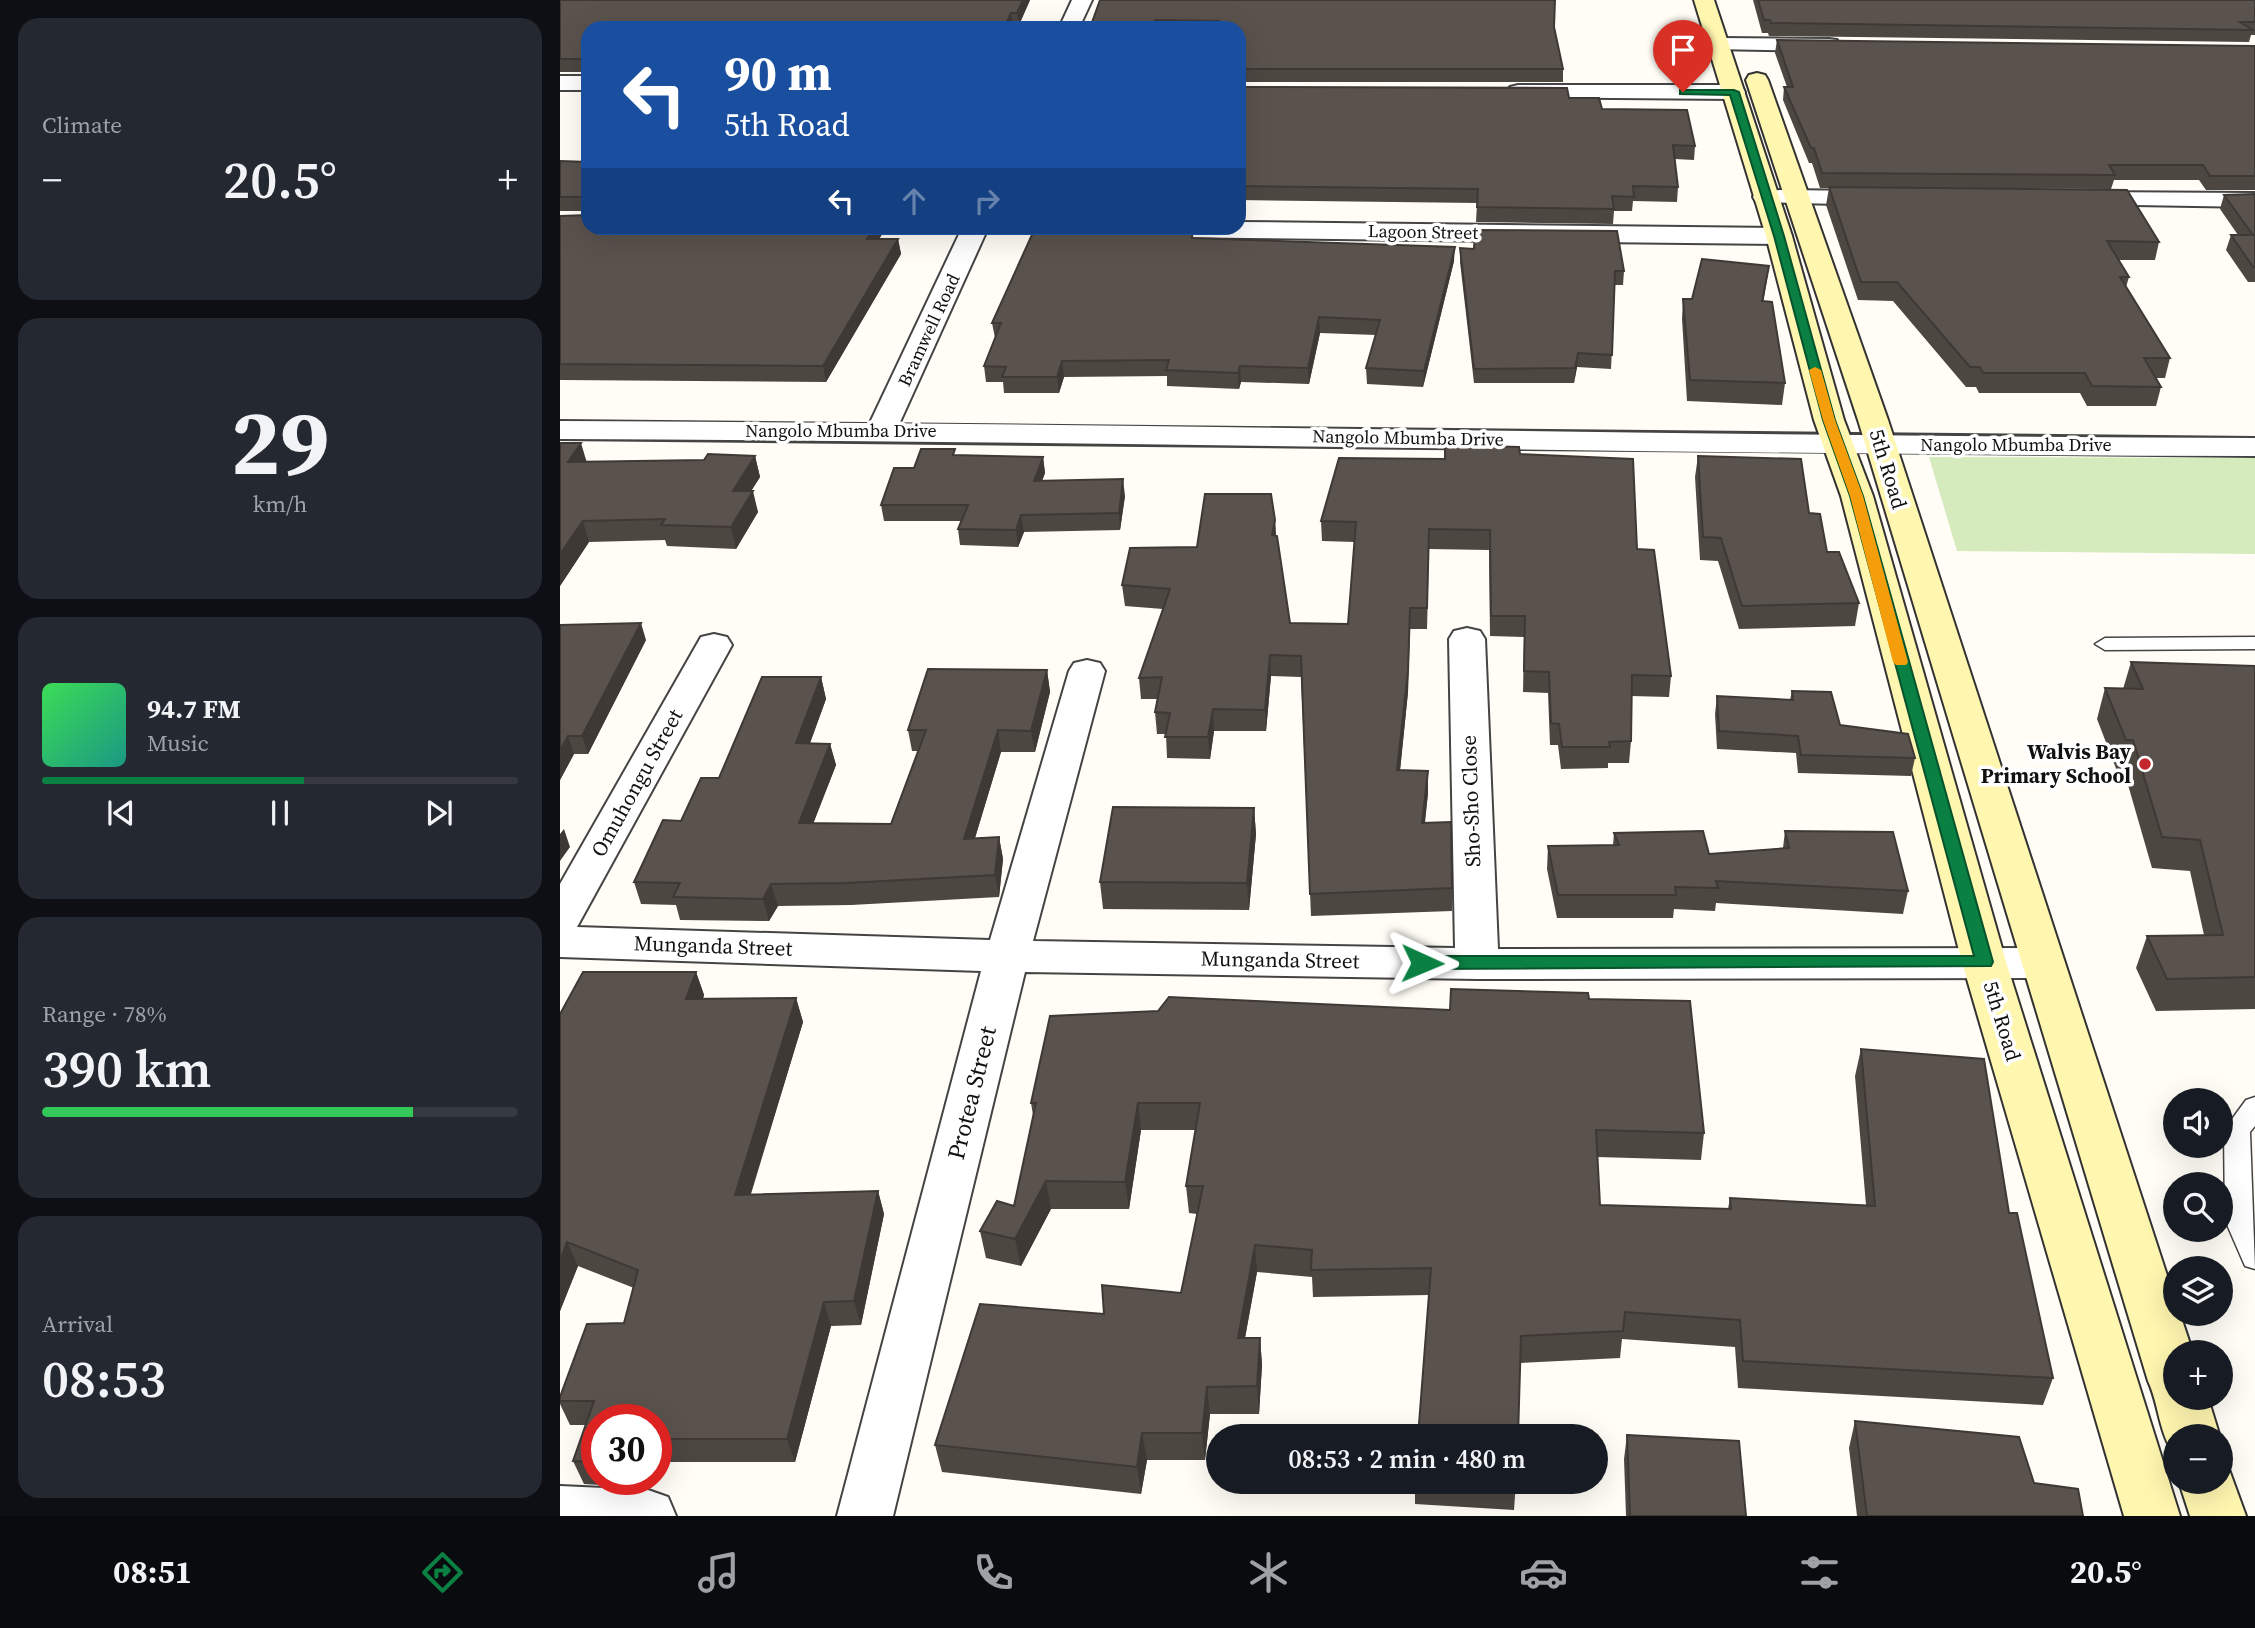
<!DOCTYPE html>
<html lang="en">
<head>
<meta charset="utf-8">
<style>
  :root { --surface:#171b24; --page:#242831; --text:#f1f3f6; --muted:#9ea1a6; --line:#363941; --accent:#0b8043 }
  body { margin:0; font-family:"Source Serif 4",serif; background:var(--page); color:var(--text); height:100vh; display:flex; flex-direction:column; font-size:26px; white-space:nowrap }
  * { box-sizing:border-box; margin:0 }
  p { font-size:23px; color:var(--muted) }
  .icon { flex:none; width:38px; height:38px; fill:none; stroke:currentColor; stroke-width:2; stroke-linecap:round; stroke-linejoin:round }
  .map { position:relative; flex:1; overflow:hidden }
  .drawer { display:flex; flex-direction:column; gap:18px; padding:18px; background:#0d0f14; width:560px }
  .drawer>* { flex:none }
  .top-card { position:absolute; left:21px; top:21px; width:665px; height:214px; border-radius:21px; box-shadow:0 7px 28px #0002; background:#1a4fa0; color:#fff; overflow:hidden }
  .tools { position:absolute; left:1603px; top:1088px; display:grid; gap:14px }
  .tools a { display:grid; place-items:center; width:70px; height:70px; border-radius:50%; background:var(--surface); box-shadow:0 7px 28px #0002; font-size:35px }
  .speed { position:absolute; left:21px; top:1404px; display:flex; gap:14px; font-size:35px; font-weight:700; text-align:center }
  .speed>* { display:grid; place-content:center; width:91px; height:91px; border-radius:50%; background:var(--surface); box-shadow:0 7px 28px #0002; line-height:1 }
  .speed .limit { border:10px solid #d22; background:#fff; color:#111 }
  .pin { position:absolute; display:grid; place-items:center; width:60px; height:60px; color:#fff; margin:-72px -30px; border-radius:50% 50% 50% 0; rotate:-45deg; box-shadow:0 0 7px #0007 }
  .pin .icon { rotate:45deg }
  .me { position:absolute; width:77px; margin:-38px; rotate:91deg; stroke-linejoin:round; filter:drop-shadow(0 0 5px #0008) }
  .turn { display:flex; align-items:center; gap:24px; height:147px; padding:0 28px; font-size:32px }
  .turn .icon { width:91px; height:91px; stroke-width:2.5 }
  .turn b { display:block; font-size:49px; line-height:60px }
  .lanes { display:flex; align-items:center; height:66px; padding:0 28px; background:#0003; justify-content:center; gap:35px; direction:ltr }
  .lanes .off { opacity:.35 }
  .big { font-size:52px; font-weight:600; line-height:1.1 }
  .drawer .tile { flex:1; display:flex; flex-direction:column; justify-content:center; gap:10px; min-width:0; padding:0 24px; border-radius:21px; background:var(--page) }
  .drawer .dial { align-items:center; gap:0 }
  .dial b { font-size:91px; line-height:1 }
  .song { display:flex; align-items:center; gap:21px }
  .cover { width:84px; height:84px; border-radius:10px; background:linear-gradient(135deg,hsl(130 70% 55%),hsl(170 70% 35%)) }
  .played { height:7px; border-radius:4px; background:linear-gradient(90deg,var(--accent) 55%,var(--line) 55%) }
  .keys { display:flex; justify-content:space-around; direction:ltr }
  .heat { display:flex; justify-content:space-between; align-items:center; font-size:38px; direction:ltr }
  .charge { height:10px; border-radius:5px; background:linear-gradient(90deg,#34c759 78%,var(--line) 0) }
  .trip { position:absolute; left:646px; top:1424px; width:402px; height:70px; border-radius:35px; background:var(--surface); box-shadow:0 7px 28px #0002; font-weight:600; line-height:70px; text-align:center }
  .dock { display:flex; height:112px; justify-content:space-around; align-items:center; background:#090b0e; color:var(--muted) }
  .dock .icon { width:49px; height:49px }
  .dock .on { color:var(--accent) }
  .dock b { font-size:32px; color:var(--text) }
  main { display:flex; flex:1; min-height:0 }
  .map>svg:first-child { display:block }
  .green { fill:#d5ebbd }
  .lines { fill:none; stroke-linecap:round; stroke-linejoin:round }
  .service-casing { stroke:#444; stroke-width:3 }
  .minor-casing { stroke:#444; stroke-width:4 }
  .tertiary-casing { stroke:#444; stroke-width:4 }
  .secondary-casing { stroke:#333; stroke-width:4 }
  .service { fill:#fff; fill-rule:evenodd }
  .minor { fill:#fff; fill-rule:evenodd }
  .tertiary { fill:#fff; fill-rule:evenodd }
  .secondary { fill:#fff6b0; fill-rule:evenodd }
  .wall { fill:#4d4742 }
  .shaded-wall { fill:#3f3936 }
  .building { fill:#5a524d; stroke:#3f3936; stroke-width:2 }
  .route { fill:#0b8043; stroke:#07532c; stroke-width:2 }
  .slow { fill:#f59e0b }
  .poi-dot { fill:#c4262e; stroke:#fff; stroke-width:2.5 }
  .labels { text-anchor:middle; stroke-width:7; stroke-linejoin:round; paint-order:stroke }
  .far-street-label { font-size:18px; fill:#111; stroke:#fff }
  .street-label { font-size:21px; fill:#111; stroke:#fff }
  .poi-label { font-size:21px; font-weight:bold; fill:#111; stroke:#fff; text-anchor:end }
  .near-street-label { font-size:24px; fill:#111; stroke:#fff }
</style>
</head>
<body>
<main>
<section class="drawer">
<div class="tile"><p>Climate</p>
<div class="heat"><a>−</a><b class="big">20.5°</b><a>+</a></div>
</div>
<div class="tile dial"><b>29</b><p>km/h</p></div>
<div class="tile">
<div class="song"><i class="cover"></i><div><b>94.7 FM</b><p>Music</p></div></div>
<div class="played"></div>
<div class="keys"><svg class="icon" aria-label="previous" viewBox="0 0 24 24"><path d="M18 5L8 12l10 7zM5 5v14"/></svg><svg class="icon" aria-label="pause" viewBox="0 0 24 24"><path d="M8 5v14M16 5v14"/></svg><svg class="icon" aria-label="next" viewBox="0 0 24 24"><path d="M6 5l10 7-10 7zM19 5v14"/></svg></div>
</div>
<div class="tile"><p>Range · 78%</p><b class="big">390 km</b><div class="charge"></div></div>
<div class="tile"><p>Arrival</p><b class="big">08:53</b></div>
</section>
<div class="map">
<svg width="1695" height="1516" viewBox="0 0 1695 1516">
  <rect width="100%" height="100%" fill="#fffdf5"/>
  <path class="green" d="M1369 457 1695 458V554L1397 551Z"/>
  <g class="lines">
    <defs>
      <path id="service" d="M1695 637V649L1545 650 1535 644 1545 638Z
        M1695 1097V1126L1690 1132 1695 1269 1685 1266 1665 1220 1664 1130 1686 1100Z"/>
      <path id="minor" d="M512 0H532L519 28H499Z
        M1159 38 1269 39 1277 40 1280 45 1277 50 1269 51 1151 49 1148 44 1151 39Z
        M0 76H28V90H0Z
        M958 85H1174L1182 87 1185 92 1182 97 1174 99 950 97 947 92 950 87Z
        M1205 190 1318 191 1327 193 1330 198 1327 203 1318 205 1196 202 1193 197 1196 192Z
        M1522 192 1695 193V207L1513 204 1510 199 1513 194Z
        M679 222 1219 228 1228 231 1232 236 1228 241 1219 244 507 236 498 233 494 228H679Z
        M402 228H428L336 431 332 437 321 440 310 437 306 431Z
        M907 628 920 631 925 639 938 949 1483 948 1498 952 1505 963 1498 974 1483 978 917 979 465 972 333 1516H277L421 971 0 957V884L141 637 154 634 167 637 172 645 17 927 430 940 509 671 514 663 527 660 540 663 545 671 473 941 895 948 889 639 894 631Z
        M0 1486 88 1490 108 1497 116 1516H0Z"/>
      <path id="tertiary" d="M0 421C565 423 1130 436 1695 438V456C1130 455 565 441 0 439Z"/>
      <path id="secondary" d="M1134 0H1154L1232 236 1284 420 1313 496 1446 962 1620 1516H1564L1402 962 1281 496 1254 420 1206 236Z
        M1197 73 1205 75 1208 80 1328 420 1615 1300V1314H1620L1633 1353H1615V1398H1648L1660 1437H1615V1455C1599 1435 1599 1404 1588 1381L1298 420 1186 80 1189 75Z
        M1661 1462 1667 1464 1686 1516H1630L1619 1482H1661Z"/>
    </defs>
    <use href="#service" class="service-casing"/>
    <use href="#minor" class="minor-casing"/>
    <use href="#tertiary" class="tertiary-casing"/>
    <use href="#secondary" class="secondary-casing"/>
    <use href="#service" class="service"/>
    <use href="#minor" class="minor"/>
    <use href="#tertiary" class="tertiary"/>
    <use href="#secondary" class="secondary"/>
  </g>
  <path class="wall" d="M0 0H470L459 25 28 28V72H0Z
    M540 0 994 27 1003 69V82H679V28H530Z
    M1193 0H1695V35H1691L1689 42 1209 36 1208 33H1202Z
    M1217 40 1695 46V190H1646L1639 180H1554L1551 189 1348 188 1599 242 1595 260H1558L1569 277 1566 287 1610 358 1605 378H1596L1601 387 1596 406H1527L1520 393H1419L1416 387H1406L1333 301 1298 300 1266 205 1269 188H1260L1252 163H1249L1223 100 1224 87H1227L1215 53Z
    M679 87 1009 98 1042 109 1135 146 1134 160 1115 159 1118 187 1117 202 1073 201 1072 211H1054L1053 224 916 222 917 203 679 200Z
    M0 161 28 162V228L338 239 341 254 266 382 0 380V216L28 215 27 211H0Z
    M1695 194V282H1688L1666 250 1671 235H1678L1660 209 1664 195Z
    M634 238 894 261 863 387 807 384 806 368 816 335 760 333 749 384 681 382 679 389 607 386V376L504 377 499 393H444L443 382H426L424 366 435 338 432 323Z
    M900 248 1064 271 1063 285H1055L1051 369 1017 367 1014 383H914L900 262Z
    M1209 266 1203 302 1225 383 1222 405 1127 401 1122 319 1123 299H1132Z
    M960 454 1077 549 1111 676 1109 697 1071 696V741L1069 763H1048V768L1001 769 998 745H990L988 693 963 692 964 637 930 636 929 550 869 549 867 629H850L848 692 840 770 868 793 865 823 892 888V911L751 916 741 677 711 676 706 731H654L650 759 607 758 606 734H597L595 712 597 699H581L579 678 603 609 565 606 562 585 637 547 715 520 716 536 730 623 788 624 795 542 762 541 761 521 885 459Z
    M396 455 483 457 485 473 482 481 565 496 560 530 464 532 458 547 400 545 398 529 401 521H324L321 505 354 468Z
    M195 456 200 477 191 491 198 512 176 549 107 546 105 540 29 542 0 586 26 462 144 460Z
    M1138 456 1249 513 1267 552 1299 603 1295 626 1179 629 1158 561 1140 560 1135 477Z
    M0 625 86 640 28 754H14L0 780Z
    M1571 662 1695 666V1009L1596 1011 1576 968 1587 936 1644 935 1630 871 1592 868 1564 771H1557L1537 719 1545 688 1563 689Z
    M487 670 490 692 475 752H441L415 838 439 837 443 859 439 897 291 905 218 906 209 921 120 920 116 905 81 904 74 882 121 821 159 778 261 677 266 699 250 743 270 744 276 765 253 823 331 824 358 751H352L348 730Z
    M1232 691 1280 725 1355 758 1351 776 1238 773 1236 753 1157 749 1155 714 1157 696 1230 700Z
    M694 808 696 834 689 910 543 909 540 882Z
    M1225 831 1348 891 1343 914 1156 903 1155 911 1114 909 1113 918H997L987 869 988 846 1053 845 1054 833 1149 854 1223 848Z
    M136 972 144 995 143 999 236 998 243 1022 191 1194 318 1191 324 1214 301 1325 271 1326 235 1462H96V1419H37V1479H76L74 1487 24 1484 13 1461 26 1425H10L0 1404V1397L64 1323 74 1288 18 1266 0 1311V1014Z
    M1029 999 1144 1133 1141 1160 1037 1157 1040 1205 1168 1209 1170 1198 1306 1205 1295 1076 1301 1049 1449 1213 1493 1378 1483 1405 1178 1388 1175 1347 1062 1339 1060 1358 960 1363 869 1295 753 1297 752 1277 697 1272 685 1338H700L702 1365 699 1414H650L645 1460H587L581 1494 382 1472 375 1445 544 1314 621 1293 637 1214 629 1213 626 1186 636 1130H581L569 1209H491L461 1266 426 1258 420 1231 454 1206 473 1115 471 1103 890 1010Z
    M1295 1421 1474 1483 1523 1516H1297L1289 1448Z
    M1067 1435 1186 1516H1066L1064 1459Z
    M855 1482H956L954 1510 855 1504Z"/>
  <path class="shaded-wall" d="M463 0H470L459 25 457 13Z
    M451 13 453 25 452 28H444Z
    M595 20 596 28H590Z
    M314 228H326L310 254 307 239Z
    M338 239 341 254 266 382 263 366Z
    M895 247 894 261 863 387 864 371Z
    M1209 266 1206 286 1200 322 1202 301Z
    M759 317 760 333 749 384 748 368Z
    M1018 353 1017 367 1014 383 1015 368Z
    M502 361 504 377 499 393 497 377Z
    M680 366 681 382 679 389 678 373Z
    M21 443 27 463 8 462Z
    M195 456 200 477 178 512 173 491Z
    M483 457 485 473 476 497 474 481Z
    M563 479 565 496 560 530 559 513Z
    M193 491 198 512 176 549 171 527Z
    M461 515 464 532 458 547 456 530Z
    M715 520 716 540 712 535Z
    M23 521 29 542 0 586V554Z
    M850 608 848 692 838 791 837 770Z
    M81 623 86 640 28 754 22 736Z
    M710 655 711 676 706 731 705 710Z
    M487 670 490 692 475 752 471 731Z
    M261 677 266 699 242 765 236 743Z
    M653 709 654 731 650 759 648 737Z
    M438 730 441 752 408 861 404 839Z
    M8 736 14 754 0 780V751Z
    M270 744 276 765 245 845 239 823Z
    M868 771V793L862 845V823Z
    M694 808 696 834 689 910 687 883Z
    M4 829 10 847 0 861V834Z
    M439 837 443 859 439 897 435 875Z
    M211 884 218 906 209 921 203 899Z
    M136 972 144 995 134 1023 126 999Z
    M236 998 243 1022 183 1218 175 1195Z
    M578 1103 581 1130 569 1209 565 1182Z
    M486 1181 491 1209 461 1266 455 1239Z
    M318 1191 324 1214 301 1325 294 1301Z
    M7 1242 18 1266 0 1311V1261Z
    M695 1245 697 1272 680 1365 678 1338Z
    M264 1302 271 1326 235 1462 227 1439Z
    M700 1338 702 1365 699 1414 697 1386Z
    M647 1387 650 1414 645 1460 642 1433Z
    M582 1433 587 1460 581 1494 577 1467Z
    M70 1479H76L74 1487Z"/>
  <path class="building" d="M0 0H463L457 13H451L444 28H28V59H0Z
    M540 0H995L994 27 1003 69H679V28H657L659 21 595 20 590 28H530Z
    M1198 0H1695V22H1680L1693 30 1211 23 1210 20H1204Z
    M1217 40 1695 46V176H1650L1643 165H1549L1555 175 1262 173 1254 148H1251L1224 87H1233Z
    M679 87 1007 88 1009 98H1039L1042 109 1127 110 1135 146 1113 145 1118 187 1073 186 1074 197 1052 196 1054 209 917 207 918 189 679 186Z
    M0 161 28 162V211H27L26 197H0Z
    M1269 187 1567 190 1599 242 1547 241 1569 277H1560L1610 358H1584L1601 387 1532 386 1525 373H1423L1420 367H1410L1337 282H1301Z
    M1695 194V267H1693L1671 235H1693L1664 195Z
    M28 215V228H314L307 239H338L263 366 0 364V216Z
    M475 228H633L632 238 895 247 864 371 806 368 820 320 759 317 748 368 680 366 678 373 606 370 609 360 502 361 497 377H442L446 367 424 366 441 323H432Z
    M915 230 1057 231 1064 271H1055L1052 355 1018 353 1015 368 914 369 900 248 914 249Z
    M1142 259 1209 266 1202 301 1212 302 1225 383 1130 380 1123 299H1132Z
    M0 443H21L8 462 144 460 148 454 195 456 173 491H193L171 527 101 525 105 519 23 521 0 554Z
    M885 445 959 447 960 454 1073 459 1077 549 1094 550 1111 676 1072 675 1071 741 1049 742 1050 747H1002L999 724 991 723 989 672 964 671 965 616H931L930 530 869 529 867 608H850L848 671 837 770 868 771 862 823 891 822 892 888 750 894 741 656 710 655 705 710 653 709 648 737H605L610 713 595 712 602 677 579 678 610 589 562 585 570 548 637 547 645 494H711L715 520 712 535 717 536 730 623 788 624 796 522 761 521 779 458 885 459Z
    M361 449H395L393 455 483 457 474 481 563 479 559 513 461 515 456 530 398 529 408 505H321L334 468H354Z
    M1138 456 1241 459 1249 513 1260 514 1267 552H1279L1299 603 1182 606 1161 538 1143 537Z
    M81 623 22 736H8L0 751V625Z
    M1571 662 1695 666V977L1607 979 1587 936 1663 935 1640 840 1602 837 1573 740H1566L1545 688 1583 689Z
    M368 669 487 670 471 731 438 730 404 839 439 837 435 875 286 883 211 884 203 899 113 897 120 883 74 882 103 820 121 821 141 778H159L202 677H261L236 743 270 744 239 823 331 824 366 730H348Z
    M1232 691 1271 692 1280 725 1348 734 1355 758 1241 755 1238 736 1159 731 1157 696 1233 700Z
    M553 807 694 808 687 883 540 882Z
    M1143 831 1149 854 1229 848 1225 831 1333 832 1348 891 1156 881 1158 888 1115 887 1116 895H998L988 846 1059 845 1054 833Z
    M23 972H136L126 999 236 998 175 1195 318 1191 294 1301 264 1302 227 1439H96V1419H37V1462L13 1461 34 1401H0V1397L27 1324 64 1323 78 1270 7 1242 0 1261V1014Z
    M891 989 1028 993 1029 999 1130 1001 1144 1133 1036 1130 1040 1205 1171 1209 1170 1198 1315 1206 1301 1049 1424 1059 1449 1213H1457L1493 1378 1183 1361 1180 1320 1065 1312 1063 1331 961 1336 958 1437H858L871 1268 751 1270 752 1250 695 1245 678 1338H700L697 1386 647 1387 642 1433H582L577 1467 375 1445 420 1304 544 1314 542 1285 621 1293 643 1186H626L640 1103H578L565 1182 486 1181 455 1239 420 1231 437 1201 454 1206 476 1103H471L490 1016 598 1011 609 997 890 1010Z
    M1295 1421 1459 1437 1474 1483 1518 1489 1523 1516H1307Z
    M1067 1435 1179 1441 1186 1516H1070Z"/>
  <path class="route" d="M1123 90H1174L1179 92 1224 236 1275 420 1303 496 1433 962 1431 966 862 969 855 967 853 963 855 958 862 956H1414L1290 496 1263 420 1214 236 1170 95 1120 94V90Z"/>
  <path class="slow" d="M1255 367 1261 370 1275 420 1303 496 1348 662 1346 665H1336L1333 662 1290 496 1263 420 1249 370Z"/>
  <circle class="poi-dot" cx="1585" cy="764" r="7"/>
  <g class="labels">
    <g class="far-street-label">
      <text transform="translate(863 232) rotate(1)" y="6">Lagoon Street</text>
      <text transform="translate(369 330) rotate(-65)" y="6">Bramwell Road</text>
      <text x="281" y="437">Nangolo Mbumba Drive</text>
      <text transform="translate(848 438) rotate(1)" y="6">Nangolo Mbumba Drive</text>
      <text x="1456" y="451">Nangolo Mbumba Drive</text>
    </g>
    <g class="street-label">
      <text transform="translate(1328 469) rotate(73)" y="7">5th Road</text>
      <text transform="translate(77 783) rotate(-61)" y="7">Omuhongu Street</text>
      <text transform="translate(911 801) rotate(-92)" y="7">Sho-Sho Close</text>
      <text transform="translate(153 946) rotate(2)" y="7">Munganda Street</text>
      <text transform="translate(720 960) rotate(1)" y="7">Munganda Street</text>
      <text transform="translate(1442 1021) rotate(73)" y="7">5th Road</text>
    </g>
    <g class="poi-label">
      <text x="1571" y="759">Walvis Bay<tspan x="1571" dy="24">Primary School</tspan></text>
    </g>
    <g class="near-street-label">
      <text transform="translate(412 1093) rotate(-76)" y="8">Protea Street</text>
    </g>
  </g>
</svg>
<div class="tools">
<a><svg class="icon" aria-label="sound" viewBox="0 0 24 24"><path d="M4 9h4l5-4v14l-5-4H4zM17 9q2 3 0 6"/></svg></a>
<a><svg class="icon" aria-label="search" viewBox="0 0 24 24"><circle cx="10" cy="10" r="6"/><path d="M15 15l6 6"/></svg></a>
<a><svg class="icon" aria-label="layers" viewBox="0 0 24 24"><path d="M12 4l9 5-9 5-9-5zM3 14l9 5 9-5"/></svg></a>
<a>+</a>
<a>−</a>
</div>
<div class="speed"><div class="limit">30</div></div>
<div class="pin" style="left:1123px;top:92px;background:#d93025"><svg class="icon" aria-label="arrive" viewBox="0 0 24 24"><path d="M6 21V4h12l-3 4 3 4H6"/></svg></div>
<svg class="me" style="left:862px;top:963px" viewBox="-20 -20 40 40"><path d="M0-17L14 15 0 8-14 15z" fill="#0b8043" stroke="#fff" stroke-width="4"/></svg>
<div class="trip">08:53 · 2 min · 480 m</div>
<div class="top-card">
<div class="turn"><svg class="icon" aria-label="left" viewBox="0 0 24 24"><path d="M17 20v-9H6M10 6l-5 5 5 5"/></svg><div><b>90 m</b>5th Road</div></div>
<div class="lanes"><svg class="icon" aria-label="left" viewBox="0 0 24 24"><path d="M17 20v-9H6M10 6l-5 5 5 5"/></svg><svg class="icon off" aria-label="ahead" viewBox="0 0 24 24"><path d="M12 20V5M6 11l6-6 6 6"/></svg><svg class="icon off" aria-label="right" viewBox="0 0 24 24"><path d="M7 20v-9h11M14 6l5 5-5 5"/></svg></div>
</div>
</div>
</main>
<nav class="dock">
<b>08:51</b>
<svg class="icon on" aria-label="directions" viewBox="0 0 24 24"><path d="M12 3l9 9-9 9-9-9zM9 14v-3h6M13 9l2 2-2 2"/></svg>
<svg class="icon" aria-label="music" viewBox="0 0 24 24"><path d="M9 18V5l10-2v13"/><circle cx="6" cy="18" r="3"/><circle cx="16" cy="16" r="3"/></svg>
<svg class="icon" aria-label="phone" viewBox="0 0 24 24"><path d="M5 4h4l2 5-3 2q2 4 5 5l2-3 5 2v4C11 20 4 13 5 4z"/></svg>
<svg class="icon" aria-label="climate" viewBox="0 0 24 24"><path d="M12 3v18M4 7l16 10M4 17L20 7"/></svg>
<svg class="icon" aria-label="car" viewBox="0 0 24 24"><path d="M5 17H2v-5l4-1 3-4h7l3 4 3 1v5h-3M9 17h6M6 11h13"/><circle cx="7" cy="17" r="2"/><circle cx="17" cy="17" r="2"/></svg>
<svg class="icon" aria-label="filters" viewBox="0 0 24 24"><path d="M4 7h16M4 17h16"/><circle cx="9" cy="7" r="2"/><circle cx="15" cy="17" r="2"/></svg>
<b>20.5°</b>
</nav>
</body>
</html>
